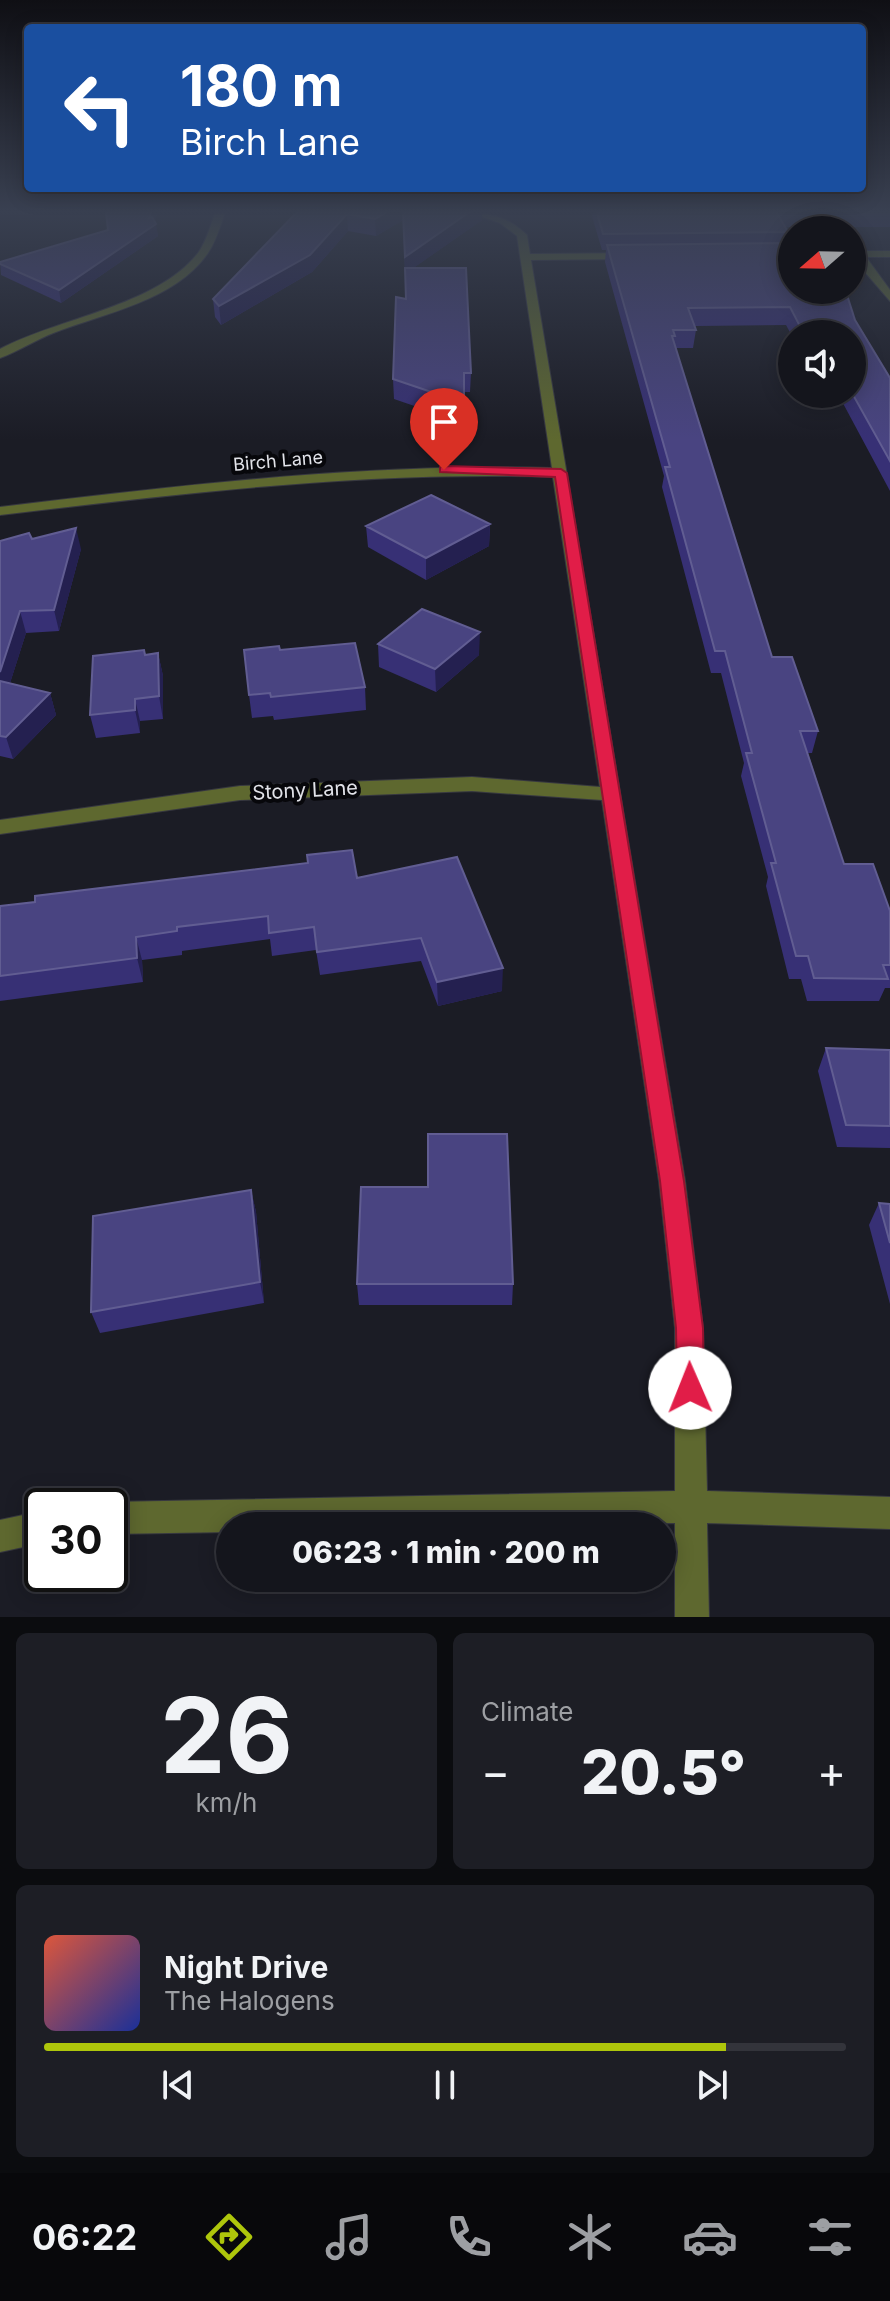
<!DOCTYPE html>
<html lang="en">
<head>
<meta charset="utf-8">
<style>
  :root { --surface:#14151c; --page:#1d1e25; --text:#f1f3f6; --muted:#9d9fa3; --line:#33343b; --accent:#aec60b }
  body { margin:0; font-family:Inter,sans-serif; background:var(--page); color:var(--text); height:100vh; display:flex; flex-direction:column; font-size:30px; white-space:nowrap }
  * { box-sizing:border-box; margin:0 }
  p { font-size:26px; color:var(--muted) }
  .icon { flex:none; width:44px; height:44px; fill:none; stroke:currentColor; stroke-width:2; stroke-linecap:round; stroke-linejoin:round }
  .map { position:relative; height:1617px; overflow:hidden }
  .sheet { display:flex; flex-direction:column; gap:16px; padding:16px; background:#0b0c0f; flex:1 }
  .sheet>* { flex:none }
  .top-card { position:absolute; left:24px; top:24px; width:842px; height:168px; border-radius:8px; box-shadow:0 4px 20px #0003,0 0 0 2px var(--line); background:#1a4fa0; color:#fff; overflow:hidden }
  .needle { width:52px; rotate:250deg }
  .tools { position:absolute; left:778px; top:216px; display:grid; gap:16px }
  .tools a { display:grid; place-items:center; width:88px; height:88px; border-radius:50%; background:var(--surface); box-shadow:0 4px 20px #0003,0 0 0 2px var(--line); font-size:40px }
  .speed { position:absolute; left:24px; top:1488px; display:flex; gap:16px; font-size:40px; font-weight:700; text-align:center }
  .speed>* { display:grid; place-content:center; width:104px; height:104px; border-radius:50%; background:var(--surface); box-shadow:0 4px 20px #0003,0 0 0 2px var(--line); line-height:1 }
  .speed .limit { border:4px solid #111; border-radius:12px; background:#fff; color:#111 }
  .pin { position:absolute; display:grid; place-items:center; width:68px; height:68px; color:#fff; margin:-82px -34px; border-radius:50% 50% 50% 0; rotate:-45deg; box-shadow:0 0 8px #0007 }
  .pin .icon { rotate:45deg }
  .me { position:absolute; width:88px; margin:-44px; rotate:359deg; stroke-linejoin:round; filter:drop-shadow(0 0 6px #0008) }
  .turn { display:flex; align-items:center; gap:28px; height:168px; padding:0 24px; font-size:36px }
  .turn .icon { width:104px; height:104px; stroke-width:2.5 }
  .turn b { display:block; font-size:56px; line-height:68px }
  .big { font-size:60px; font-weight:800; line-height:1.1 }
  .sheet .tile { flex:1; display:flex; flex-direction:column; justify-content:center; gap:12px; min-width:0; padding:0 28px; border-radius:12px; background:var(--page) }
  .sheet .dial { align-items:center; gap:0 }
  .dial b { font-size:104px; line-height:1 }
  .song { display:flex; align-items:center; gap:24px }
  .cover { width:96px; height:96px; border-radius:12px; background:linear-gradient(135deg,hsl(10 70% 55%),hsl(230 70% 35%)) }
  .played { height:8px; border-radius:4px; background:linear-gradient(90deg,var(--accent) 85%,var(--line) 85%) }
  .keys { display:flex; justify-content:space-around; direction:ltr }
  .heat { display:flex; justify-content:space-between; align-items:center; font-size:44px; direction:ltr }
  .sheet .tiles { flex:1; display:grid; gap:16px; grid-template-columns:1fr 1fr }
  .tile:last-child { grid-column:span 2 }
  .trip { position:absolute; left:216px; top:1512px; width:460px; height:80px; border-radius:40px; background:var(--surface); box-shadow:0 4px 20px #0003,0 0 0 2px var(--line); font-weight:800; line-height:80px; text-align:center }
  .dock { display:flex; height:128px; justify-content:space-around; align-items:center; background:#08080b; color:var(--muted) }
  .dock .icon { width:56px; height:56px }
  .dock .on { color:var(--accent) }
  .dock b { font-size:36px; color:var(--text) }
  .map>svg:first-child { display:block }
  .lines { fill:none; stroke-linecap:round; stroke-linejoin:round }
  .minor-casing { stroke:#373840; stroke-width:2 }
  .minor { fill:#5e682f; fill-rule:evenodd }
  .wall { fill:#373075 }
  .shaded-wall { fill:#242050 }
  .building { fill:#494481; stroke:#615d92; stroke-width:2 }
  .route { fill:#e11d48; stroke:#92132f; stroke-width:2 }
  .labels { text-anchor:middle; stroke-width:8; stroke-linejoin:round; paint-order:stroke }
  .far-street-label { font-size:18px; fill:#e2e3e9; stroke:#07070b }
  .street-label { font-size:20px; fill:#e2e3e9; stroke:#07070b }
</style>
</head>
<body>
<div class="map">
<svg width="890" height="1617" viewBox="0 0 890 1617">
  <rect width="100%" height="100%" fill="#1b1c25"/>
  <g class="lines">
    <defs>
      <path id="minor" d="M215 213H225C220 227 216 241 208 253 176 300 106 313 56 332 37 339 19 351 0 358V349C58 318 157 306 198 253 206 242 210 227 215 213Z
        M470 213C494 213 510 219 527 235L530 254 632 253 637 256 632 259 531 260 685 1181 703 1328 707 1491 890 1497V1529L707 1523 709 1617H675V1523L230 1526V1532L110 1534V1506H100L110 1502 675 1491V1328L659 1181 602 800 472 791 240 800 0 834V820L240 786 472 777 600 787 553 477C367 471 184 493 0 515V507C184 485 367 463 552 468L517 236 500 223Z
        M852 251H890V257H866L890 290V301L852 257Z
        M42 1511V1543L0 1552V1520Z"/>
    </defs>
    <use href="#minor" class="minor-casing"/>
    <use href="#minor" class="minor"/>
  </g>
  <path class="wall" d="M296 213H482V220L413 268 471 373 470 392H464V423L394 399 393 379 406 299 403 220 376 236 348 231 312 272 221 325 215 317 213 299Z
    M591 213H890V227H785L788 232 786 243 792 290 855 320 890 378V491L838 394H852V334H792V336L786 325 695 326 696 330 693 348H675L772 657 818 731 812 753H808L844 864 890 911V988H885L879 1001H807L801 979H789L766 886 768 877 741 776 744 763 721 673H711L662 487 664 476 605 262 606 250H602Z
    M155 222 158 236 61 303 1 275 0 262Z
    M490 524 489 546 426 580 368 547 366 526Z
    M32 539 81 549 59 631 26 633 10 683 50 693 56 715 13 759 0 756V541Z
    M378 644 479 655 436 692 379 667Z
    M280 650 365 687 366 710 274 720 273 716 252 718 249 695Z
    M158 653 163 676V719L140 721V733L96 738 90 715 145 655Z
    M357 878 502 991 438 1006 421 961 320 975 316 950 272 956 270 939 182 951V955L142 960 143 982 0 1001V906Z
    M826 1048 890 1050V1148L837 1147 818 1071Z
    M251 1190 256 1212 264 1303 100 1333 91 1312Z
    M879 1203 890 1204V1304L869 1225Z
    M357 1284H513L512 1305H359Z"/>
  <path class="shaded-wall" d="M151 213H158L153 226 156 224 158 236 61 303 59 290 149 218Z
    M385 213H403V220L376 236 375 219Z
    M468 213H482V220L405 274V257Z
    M347 214 348 231 312 272 221 325 219 306Z
    M490 524 489 546 426 580V558Z
    M76 528 81 549 59 631 54 610Z
    M20 611 26 633 4 702 0 688V672Z
    M480 632 479 655 436 692 435 669Z
    M158 653 163 676V719L159 696Z
    M50 693 56 715 13 759 6 737Z
    M135 699 140 721V733L135 710Z
    M136 937 142 960 143 982 137 958Z
    M503 968 502 991 438 1006 437 982Z
    M251 1190 256 1212 264 1303 260 1282Z"/>
  <path class="building" d="M151 213 149 218 152 217 156 224 59 290 0 264V262L108 230 106 213Z
    M296 213H385L375 219 347 214 310 255 219 306 213 299Z
    M403 213H468L405 257Z
    M597 213H777L788 232 603 234Z
    M792 243V290H836L847 295 855 320 890 378V461L852 393V334H804L790 307 688 308 696 330H673L675 336H672L772 657H792L818 731H800L844 864H873L890 911V965H883L888 979 814 978 808 956H796L771 863H776L746 753H752L725 651H715L665 467H670L607 245Z
    M405 268H466L471 373H464V403L393 379 396 297 406 299Z
    M431 495 490 524 426 558 366 526Z
    M76 528 54 610 20 611 0 672V541L29 533 32 539Z
    M422 609 480 632 435 669 378 644Z
    M355 643 365 687 271 697 270 693 249 695 244 650 279 646 280 650Z
    M144 650 145 655 158 653 159 696 135 699V710L90 715 93 656Z
    M0 681 50 693 6 737 0 736Z
    M352 850 357 878 457 857 503 968 437 982 421 938 317 952 314 927 269 933 268 916 177 927V931L136 937 137 958 0 976V906L35 902V896L308 863 307 855Z
    M826 1048 890 1050V1126L846 1125Z
    M428 1134H507L513 1284H357L361 1187H428Z
    M251 1190 260 1282 91 1312 93 1216Z
    M879 1203 890 1204V1243Z"/>
  <linearGradient id="sky" x2="0" y2="1"><stop stop-color="#0f0f14"/><stop offset="0.48" stop-color="#394051"/><stop offset="1" stop-color="#394051" stop-opacity="0"/></linearGradient>
  <rect width="890" height="440" fill="url(#sky)"/>
  <path class="route" d="M444 466 561 469 567 473 684 1181 703 1328 704 1388 700 1398 690 1402 681 1398 677 1388 676 1328 660 1181 555 477 440 472V467Z"/>
  <g class="labels">
    <g class="far-street-label">
      <text transform="translate(278 461) rotate(-5)" y="6">Birch Lane</text>
    </g>
    <g class="street-label">
      <text transform="translate(305 790) rotate(-3)" y="7">Stony Lane</text>
    </g>
  </g>
</svg>
<div class="tools">
<a><svg class="needle" viewBox="-14 -14 28 28"><path d="M0-13l5 13h-10z" fill="#e53935"/><path d="M0 13l5-13h-10z" fill="#9d9fa3"/></svg></a>
<a><svg class="icon" aria-label="sound" viewBox="0 0 24 24"><path d="M4 9h4l5-4v14l-5-4H4zM17 9q2 3 0 6"/></svg></a>
</div>
<div class="speed"><div class="limit">30</div></div>
<div class="pin" style="left:444px;top:470px;background:#d93025"><svg class="icon" aria-label="arrive" viewBox="0 0 24 24"><path d="M6 21V4h12l-3 4 3 4H6"/></svg></div>
<svg class="me" style="left:690px;top:1388px" viewBox="-20 -20 40 40"><circle r="19" fill="#fff"/><path d="M0-13L10 11 0 6-10 11z" fill="#e11d48"/></svg>
<div class="trip">06:23 · 1 min · 200 m</div>
<div class="top-card">
<div class="turn"><svg class="icon" aria-label="left" viewBox="0 0 24 24"><path d="M17 20v-9H6M10 6l-5 5 5 5"/></svg><div><b>180 m</b>Birch Lane</div></div>
</div>
</div>
<section class="sheet">
<div class="tiles">
<div class="tile dial"><b>26</b><p>km/h</p></div>
<div class="tile"><p>Climate</p>
<div class="heat"><a>−</a><b class="big">20.5°</b><a>+</a></div>
</div>
<div class="tile">
<div class="song"><i class="cover"></i><div><b>Night Drive</b><p>The Halogens</p></div></div>
<div class="played"></div>
<div class="keys"><svg class="icon" aria-label="previous" viewBox="0 0 24 24"><path d="M18 5L8 12l10 7zM5 5v14"/></svg><svg class="icon" aria-label="pause" viewBox="0 0 24 24"><path d="M8 5v14M16 5v14"/></svg><svg class="icon" aria-label="next" viewBox="0 0 24 24"><path d="M6 5l10 7-10 7zM19 5v14"/></svg></div>
</div>
</div>
</section>
<nav class="dock">
<b>06:22</b>
<svg class="icon on" aria-label="directions" viewBox="0 0 24 24"><path d="M12 3l9 9-9 9-9-9zM9 14v-3h6M13 9l2 2-2 2"/></svg>
<svg class="icon" aria-label="music" viewBox="0 0 24 24"><path d="M9 18V5l10-2v13"/><circle cx="6" cy="18" r="3"/><circle cx="16" cy="16" r="3"/></svg>
<svg class="icon" aria-label="phone" viewBox="0 0 24 24"><path d="M5 4h4l2 5-3 2q2 4 5 5l2-3 5 2v4C11 20 4 13 5 4z"/></svg>
<svg class="icon" aria-label="climate" viewBox="0 0 24 24"><path d="M12 3v18M4 7l16 10M4 17L20 7"/></svg>
<svg class="icon" aria-label="car" viewBox="0 0 24 24"><path d="M5 17H2v-5l4-1 3-4h7l3 4 3 1v5h-3M9 17h6M6 11h13"/><circle cx="7" cy="17" r="2"/><circle cx="17" cy="17" r="2"/></svg>
<svg class="icon" aria-label="filters" viewBox="0 0 24 24"><path d="M4 7h16M4 17h16"/><circle cx="9" cy="7" r="2"/><circle cx="15" cy="17" r="2"/></svg>
</nav>
</body>
</html>
